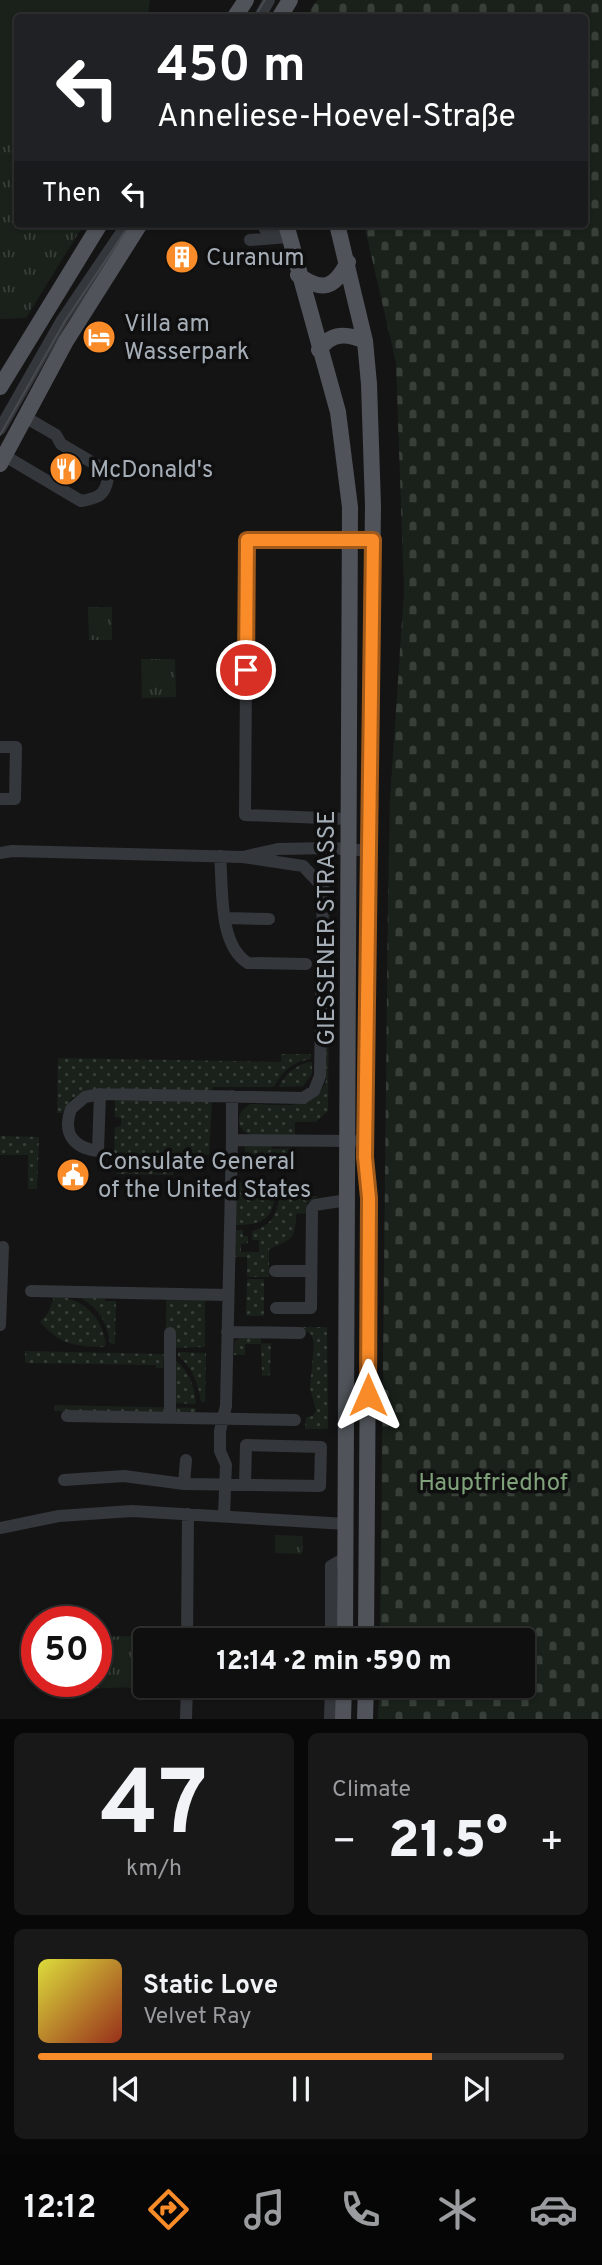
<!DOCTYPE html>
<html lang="en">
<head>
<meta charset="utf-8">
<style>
  :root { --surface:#0f0f10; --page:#181819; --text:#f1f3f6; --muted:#9b9c9f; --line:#2f2f30; --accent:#f98b28 }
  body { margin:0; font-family:Overpass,sans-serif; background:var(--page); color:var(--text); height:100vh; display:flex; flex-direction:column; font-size:26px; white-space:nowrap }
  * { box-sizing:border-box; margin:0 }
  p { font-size:23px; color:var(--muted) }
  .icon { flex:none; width:38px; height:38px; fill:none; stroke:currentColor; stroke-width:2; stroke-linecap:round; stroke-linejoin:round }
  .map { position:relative; height:1719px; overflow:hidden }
  .details { display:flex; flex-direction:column; gap:14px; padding:14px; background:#080809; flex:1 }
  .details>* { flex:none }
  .top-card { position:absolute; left:14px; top:14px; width:574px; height:214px; border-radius:7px; box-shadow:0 2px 5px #0004,0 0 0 2px var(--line); background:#202124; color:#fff; overflow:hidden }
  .speed { position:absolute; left:21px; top:1606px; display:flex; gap:14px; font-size:35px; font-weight:700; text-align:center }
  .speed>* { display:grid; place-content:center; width:91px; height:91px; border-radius:50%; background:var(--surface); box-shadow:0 2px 5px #0004,0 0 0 2px var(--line); line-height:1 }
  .speed .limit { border:10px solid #d22; background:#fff; color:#111 }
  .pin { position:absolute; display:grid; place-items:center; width:60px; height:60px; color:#fff; margin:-30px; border:4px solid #fff; border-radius:50%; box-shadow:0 2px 7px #0007 }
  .me { position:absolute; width:77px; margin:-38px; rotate:0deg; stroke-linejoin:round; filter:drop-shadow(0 0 5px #0008) }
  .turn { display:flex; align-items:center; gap:24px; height:147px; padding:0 28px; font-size:32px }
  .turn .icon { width:91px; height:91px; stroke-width:2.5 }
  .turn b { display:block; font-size:49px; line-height:60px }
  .then { display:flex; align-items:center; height:66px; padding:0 28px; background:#0003; gap:14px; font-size:26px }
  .big { font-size:52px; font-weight:800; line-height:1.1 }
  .details .widget { flex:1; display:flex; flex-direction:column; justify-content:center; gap:10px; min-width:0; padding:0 24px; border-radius:10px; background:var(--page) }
  .details .dial { align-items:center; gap:0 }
  .dial b { font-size:91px; line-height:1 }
  .song { display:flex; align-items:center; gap:21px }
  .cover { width:84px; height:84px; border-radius:10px; background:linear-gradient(135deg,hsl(60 70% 55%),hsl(10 70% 35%)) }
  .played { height:7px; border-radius:4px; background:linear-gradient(90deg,var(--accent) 75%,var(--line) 75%) }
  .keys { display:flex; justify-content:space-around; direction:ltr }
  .heat { display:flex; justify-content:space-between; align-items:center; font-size:38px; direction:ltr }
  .details .tiles { flex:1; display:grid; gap:14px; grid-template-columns:1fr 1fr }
  .widget:last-child { grid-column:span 2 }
  .trip { position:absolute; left:133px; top:1628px; width:402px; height:70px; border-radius:7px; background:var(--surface); box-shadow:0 2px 5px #0004,0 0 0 2px var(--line); font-weight:800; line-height:70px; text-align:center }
  .tabs { display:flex; height:112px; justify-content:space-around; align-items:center; background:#060606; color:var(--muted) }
  .tabs .icon { width:49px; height:49px }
  .tabs .selected { color:var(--accent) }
  .tabs b { font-size:32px; color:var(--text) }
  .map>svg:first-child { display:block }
  .grass { fill:url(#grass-dots) }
  .cemetery { fill:url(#cemetery-stones) }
  .park { fill:url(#park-tufts) }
  .garden { fill:#1a211a }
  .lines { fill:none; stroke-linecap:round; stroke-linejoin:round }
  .minor { stroke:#34373b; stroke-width:12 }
  .major { stroke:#50545a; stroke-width:16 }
  .tram { stroke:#474b50; stroke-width:2 }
  .route-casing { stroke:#a25a1a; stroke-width:18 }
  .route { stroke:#f98b28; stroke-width:12 }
  .labels { text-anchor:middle; stroke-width:7; stroke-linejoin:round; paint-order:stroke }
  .poi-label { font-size:24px; fill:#a5adb6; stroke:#0f0f10; text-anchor:start }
  .street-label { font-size:24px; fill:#a5adb6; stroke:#0f0f10 }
  .park-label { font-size:24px; fill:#80a27b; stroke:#0f0f10 }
</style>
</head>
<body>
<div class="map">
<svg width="602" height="1719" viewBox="0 0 602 1719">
  <defs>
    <pattern id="grass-dots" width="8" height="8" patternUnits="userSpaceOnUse" patternTransform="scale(1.75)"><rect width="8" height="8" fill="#1a211a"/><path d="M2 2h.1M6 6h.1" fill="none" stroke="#383f39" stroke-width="1.8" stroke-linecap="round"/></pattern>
    <pattern id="cemetery-stones" width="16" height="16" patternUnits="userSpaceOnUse" patternTransform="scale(1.75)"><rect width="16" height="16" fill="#1a211a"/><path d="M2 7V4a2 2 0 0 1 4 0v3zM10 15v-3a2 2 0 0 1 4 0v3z" fill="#383f39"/></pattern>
    <pattern id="park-tufts" width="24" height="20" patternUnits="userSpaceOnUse" patternTransform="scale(1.75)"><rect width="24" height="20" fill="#1a211a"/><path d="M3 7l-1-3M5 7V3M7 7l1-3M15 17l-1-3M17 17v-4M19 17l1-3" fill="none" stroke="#383f39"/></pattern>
  </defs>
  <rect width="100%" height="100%" fill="#141415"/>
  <path class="grass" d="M328 877H330L328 1111 316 1122H295V1136C281 1136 243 1143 239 1123 238 1114 243 1109 250 1104 280 1104 312 1113 326 1081Z
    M281 1054H311V1059C293 1061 282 1072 274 1087H213L212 1092 81 1094 71 1099 62 1113H57L58 1058 281 1062Z
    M312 1062V1074L303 1086 279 1087C284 1074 298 1063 312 1062Z
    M115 1100 212 1101 209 1155H199V1159L109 1158V1156L114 1155 115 1127 121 1126V1118L115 1117Z
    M0 1136 39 1137 37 1189H28V1155H0Z
    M245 1144 271 1145 272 1149 295 1148V1158H245Z
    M134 1162 173 1163V1175L117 1174V1167H134Z
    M275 1181C275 1213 271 1225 236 1225V1182Z
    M280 1185H285L286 1196H319L308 1202 306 1213 296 1214C296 1239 291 1240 269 1249V1277H247V1257H235L236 1230H243V1236H248V1243L241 1244V1252H259V1240H252V1231C276 1225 279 1208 280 1185Z
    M247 1279H264V1316H246Z
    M58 1296C86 1301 101 1316 106 1344L104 1347C73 1346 61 1345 40 1322L48 1313 54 1297Z
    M82 1296H105V1301H116L115 1345 110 1343C107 1323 99 1308 82 1299Z
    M166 1299 205 1300V1347L173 1348 172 1328H166Z
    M300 1327H327L328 1429H305L306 1417 313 1416 316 1410 310 1388 314 1344 311 1334Z
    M239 1338H261V1344L271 1343 270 1375 262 1376 261 1344H245V1355H234V1343Z
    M25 1351 164 1354 163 1368H156V1365L25 1363Z
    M178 1352 206 1353 205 1402H201C198 1383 193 1368 178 1356Z
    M175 1360C190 1372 194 1386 196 1404L173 1403Z
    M54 1405 196 1408V1414L54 1411Z"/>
  <path class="cemetery" d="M317 0H602V1719H378L379 1685H523V1640H380L388 902 390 798 404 592 396 363 364 224H584V18L306 17Z"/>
  <path class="park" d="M0 136H17L18 224H84L26 318 0 319Z
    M88 607H112V640H89Z
    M141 659H175L176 697 142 698Z
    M275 1535 303 1536 302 1554 275 1553Z
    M136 1636 137 1687 78 1689V1682H96V1637Z"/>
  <path class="garden" d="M0 0H150L148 17 18 18 17 136H0Z"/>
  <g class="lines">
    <path class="minor" d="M259 18 269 0
      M263 224 265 229 287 228
      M250 240 289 237
      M0 429 62 320 127 224
      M5 456 81 501C98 498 105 496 108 478L100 467 61 444 56 435 25 417
      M0 747H16L15 799H0
      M349 819 245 815 247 540H373
      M0 853 12 851 243 857 278 849 331 848 371 851
      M220 856C223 888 218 945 248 963L306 964
      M225 918 269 919
      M100 1094 98 1151C74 1148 62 1134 71 1109L85 1097 100 1094 303 1098 314 1091 320 1076 323 887 303 866 243 857
      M232 1140V1096
      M275 1271H311
      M31 1291 228 1295
      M276 1308H311L312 1209 315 1205 347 1200
      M0 1325 3 1247
      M227 1332 300 1333
      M67 1416 295 1420
      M170 1417V1333
      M64 1480 124 1476 184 1484 320 1486 321 1447 246 1445 245 1485
      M184 1484 186 1460
      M224 1516 226 1465 220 1451V1431L226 1406 232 1140 354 1141
      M0 1528 59 1516 132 1511 346 1524
      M187 1640 188 1514
      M331 1640V1566L345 1558
      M186 1719 187 1685
      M330 1719 331 1685"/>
    <path class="major" d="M234 18 246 0
      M279 18 290 0
      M286 224 338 412 350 507 345 1640
      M337 224 365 341 369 384 373 506 365 1157 369 1198 366 1640
      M298 275C322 292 334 289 348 262
      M319 350C331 332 347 333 365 341
      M0 387 100 224
      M0 464 66 341 140 224
      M343 1719 344 1685
      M365 1719 366 1685"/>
    <path class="tram" d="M254 18 265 0
      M0 435 65 321 130 224"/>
  </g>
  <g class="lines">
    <defs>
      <path id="route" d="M246 670 247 540H373L365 1157 369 1198 368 1395"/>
    </defs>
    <use href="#route" class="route-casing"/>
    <use href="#route" class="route"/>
  </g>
  <defs>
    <symbol id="building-disc" viewBox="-11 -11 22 22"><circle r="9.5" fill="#f98b28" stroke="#0f0f10"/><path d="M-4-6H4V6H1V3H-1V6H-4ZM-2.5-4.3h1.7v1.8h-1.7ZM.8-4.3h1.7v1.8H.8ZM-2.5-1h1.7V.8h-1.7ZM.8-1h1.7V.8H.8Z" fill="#fff"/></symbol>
    <symbol id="hotel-disc" viewBox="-11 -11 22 22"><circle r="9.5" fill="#f98b28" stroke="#0f0f10"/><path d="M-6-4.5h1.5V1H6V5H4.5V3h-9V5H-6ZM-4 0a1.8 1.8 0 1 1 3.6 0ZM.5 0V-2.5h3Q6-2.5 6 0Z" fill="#fff"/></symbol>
    <symbol id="restaurant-disc" viewBox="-11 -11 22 22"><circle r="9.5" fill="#f98b28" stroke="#0f0f10"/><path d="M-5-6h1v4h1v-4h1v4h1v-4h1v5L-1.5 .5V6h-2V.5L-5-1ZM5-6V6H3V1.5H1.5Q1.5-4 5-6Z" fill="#fff"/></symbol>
    <symbol id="civic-disc" viewBox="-11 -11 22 22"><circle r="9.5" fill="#f98b28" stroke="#0f0f10"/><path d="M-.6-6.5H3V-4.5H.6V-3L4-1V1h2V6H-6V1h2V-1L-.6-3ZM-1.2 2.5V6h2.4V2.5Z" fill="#fff"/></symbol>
  </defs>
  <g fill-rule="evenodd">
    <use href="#building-disc" x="163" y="238" width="38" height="38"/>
    <use href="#hotel-disc" x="80" y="318" width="38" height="38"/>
    <use href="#restaurant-disc" x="47" y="450" width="38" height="38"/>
    <use href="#civic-disc" x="54" y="1156" width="38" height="38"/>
  </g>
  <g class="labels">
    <g class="poi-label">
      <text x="206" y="265">Curanum</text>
      <text x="124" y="331">Villa am<tspan x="124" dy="28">Wasserpark</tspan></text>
      <text x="90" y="477">McDonald's</text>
      <text x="98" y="1169">Consulate General<tspan x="98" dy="28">of the United States</tspan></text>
    </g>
    <g class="street-label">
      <text transform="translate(326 928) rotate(-90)" y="8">GIESSENER STRASSE</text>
    </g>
    <g class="park-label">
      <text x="493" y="1490">Hauptfriedhof</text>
    </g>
  </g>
</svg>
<div class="speed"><div class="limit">50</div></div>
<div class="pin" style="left:246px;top:670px;background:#d93025"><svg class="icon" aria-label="arrive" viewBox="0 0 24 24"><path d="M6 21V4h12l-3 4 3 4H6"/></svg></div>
<svg class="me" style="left:368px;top:1395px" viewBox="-20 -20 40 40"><path d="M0-17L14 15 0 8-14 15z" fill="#f98b28" stroke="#fff" stroke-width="4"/></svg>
<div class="trip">12:14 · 2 min · 590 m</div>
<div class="top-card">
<div class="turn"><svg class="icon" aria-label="left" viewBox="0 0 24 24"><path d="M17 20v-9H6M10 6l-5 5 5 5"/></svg><div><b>450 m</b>Anneliese-Hoevel-Straße</div></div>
<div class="then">Then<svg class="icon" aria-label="left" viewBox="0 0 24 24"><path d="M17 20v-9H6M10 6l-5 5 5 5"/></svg></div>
</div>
</div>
<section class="details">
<div class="tiles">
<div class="widget dial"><b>47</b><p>km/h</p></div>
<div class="widget"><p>Climate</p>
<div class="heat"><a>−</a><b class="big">21.5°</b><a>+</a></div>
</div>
<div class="widget">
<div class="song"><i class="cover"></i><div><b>Static Love</b><p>Velvet Ray</p></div></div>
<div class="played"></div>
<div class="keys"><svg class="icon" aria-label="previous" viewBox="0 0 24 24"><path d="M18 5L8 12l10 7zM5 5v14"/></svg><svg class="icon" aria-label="pause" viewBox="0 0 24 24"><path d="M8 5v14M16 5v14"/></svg><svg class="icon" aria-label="next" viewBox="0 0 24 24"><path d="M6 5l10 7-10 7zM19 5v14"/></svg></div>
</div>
</div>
</section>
<nav class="tabs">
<b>12:12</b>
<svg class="icon selected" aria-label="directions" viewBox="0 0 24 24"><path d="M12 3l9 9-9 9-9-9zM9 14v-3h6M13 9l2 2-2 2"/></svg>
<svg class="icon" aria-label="music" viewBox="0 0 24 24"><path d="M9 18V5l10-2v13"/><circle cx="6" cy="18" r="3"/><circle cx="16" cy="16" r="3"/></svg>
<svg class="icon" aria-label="phone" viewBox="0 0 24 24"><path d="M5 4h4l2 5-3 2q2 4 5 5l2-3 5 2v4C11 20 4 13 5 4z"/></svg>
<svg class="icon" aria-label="climate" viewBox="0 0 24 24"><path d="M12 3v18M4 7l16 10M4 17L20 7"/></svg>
<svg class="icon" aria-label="car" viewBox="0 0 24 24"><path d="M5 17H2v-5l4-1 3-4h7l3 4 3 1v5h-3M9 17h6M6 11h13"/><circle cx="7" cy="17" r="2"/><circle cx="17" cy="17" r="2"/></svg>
</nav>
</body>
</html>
